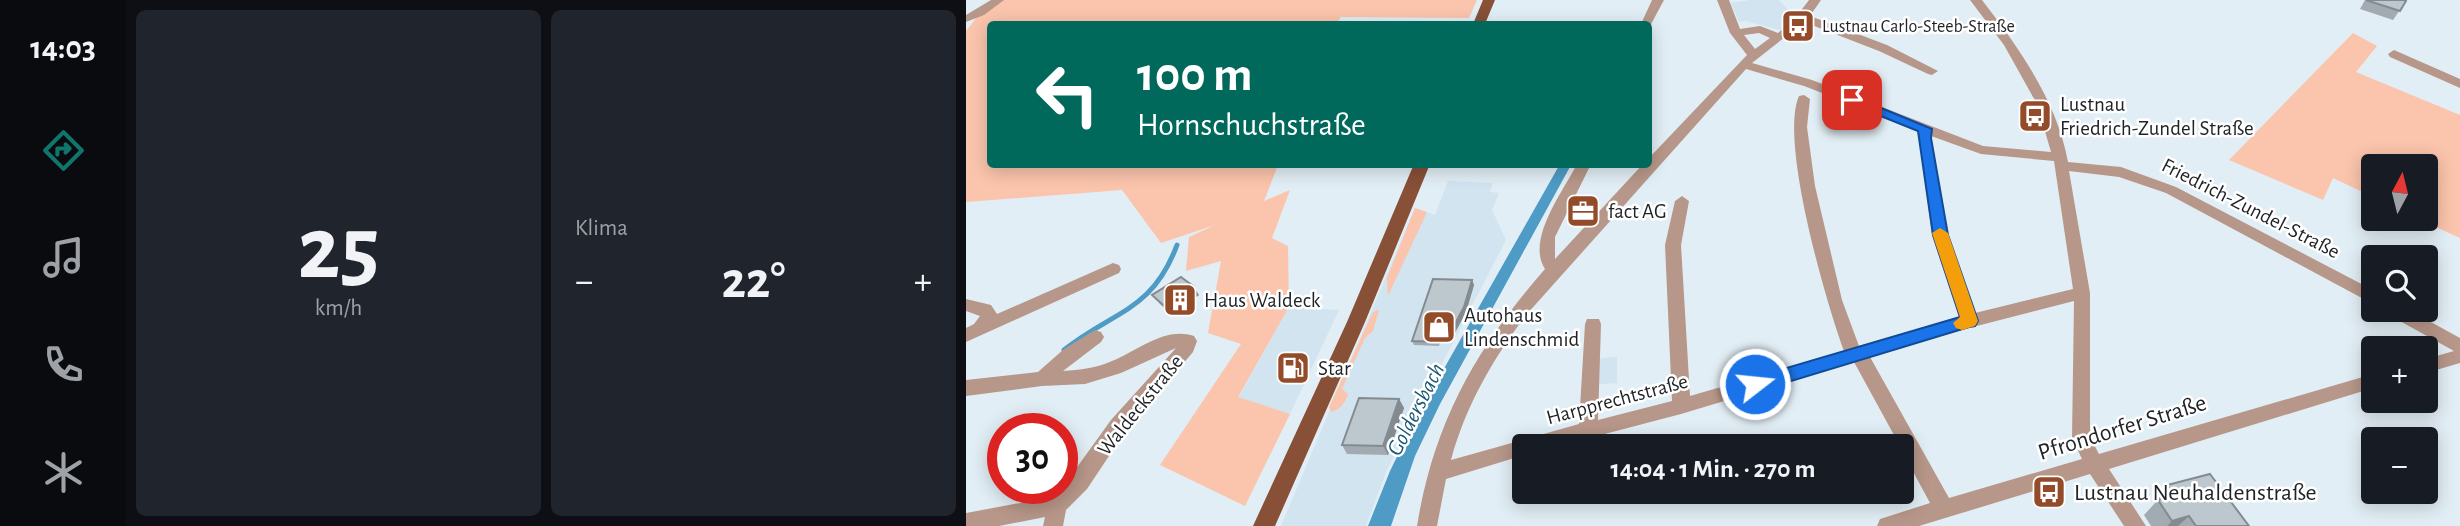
<!DOCTYPE html>
<html lang="de">
<head>
<meta charset="utf-8">
<style>
  :root { --surface:#171b24; --page:#20242c; --text:#f1f3f6; --muted:#9ea1a6; --accent:#0f766e }
  body { margin:0; font-family:"Alegreya Sans",sans-serif; background:var(--page); color:var(--text); height:100vh; display:flex; flex-direction:column; font-size:26px; white-space:nowrap }
  * { box-sizing:border-box; margin:0 }
  p { font-size:23px; color:var(--muted) }
  .icon { flex:none; width:38px; height:38px; fill:none; stroke:currentColor; stroke-width:2; stroke-linecap:round; stroke-linejoin:round }
  .map { position:relative; flex:1; overflow:hidden }
  .details { display:flex; flex-direction:column; gap:10px; padding:10px; background:#0d0f14; width:840px }
  .details>* { flex:none }
  .top-card { position:absolute; left:21px; top:21px; width:665px; height:147px; border-radius:7px; box-shadow:0 4px 18px #0003; background:#00695c; color:#fff; overflow:hidden }
  .needle { width:46px; rotate:7deg }
  .fabs { position:absolute; left:1395px; top:154px; display:grid; gap:14px }
  .fabs a { display:grid; place-items:center; width:77px; height:77px; border-radius:7px; background:var(--surface); box-shadow:0 4px 18px #0003; font-size:35px }
  .speed { position:absolute; left:21px; top:413px; display:flex; gap:14px; font-size:35px; font-weight:700; text-align:center }
  .speed>* { display:grid; place-content:center; width:91px; height:91px; border-radius:50%; background:var(--surface); box-shadow:0 4px 18px #0003; line-height:1 }
  .speed .limit { border:10px solid #d22; background:#fff; color:#111 }
  .pin { position:absolute; display:grid; place-items:center; width:60px; height:60px; color:#fff; margin:-30px; border-radius:14px; box-shadow:0 4px 10px #0006 }
  .me { position:absolute; width:77px; margin:-38px; rotate:74deg; stroke-linejoin:round; filter:drop-shadow(0 0 5px #0008) }
  .turn { display:flex; align-items:center; gap:24px; height:147px; padding:0 35px; font-size:32px }
  .turn .icon { width:91px; height:91px; stroke-width:2.5 }
  .turn b { display:block; font-size:49px; line-height:60px }
  .big { font-size:52px; font-weight:600; line-height:1.1 }
  .details .widget { flex:1; display:flex; flex-direction:column; justify-content:center; gap:10px; min-width:0; padding:0 24px; border-radius:10px; background:var(--page) }
  .details .dial { align-items:center; gap:0 }
  .dial b { font-size:91px; line-height:1 }
  .heat { display:flex; justify-content:space-between; align-items:center; font-size:38px; direction:ltr }
  .details .tiles { flex:1; display:grid; gap:10px; grid-template-columns:repeat(2,1fr) }
  .trip { position:absolute; left:546px; top:434px; width:402px; height:70px; border-radius:7px; background:var(--surface); box-shadow:0 4px 18px #0003; font-weight:600; line-height:70px; text-align:center }
  main { display:flex; flex:1; min-height:0 }
  .tab-bar { display:flex; flex-direction:column; width:126px; justify-content:space-around; align-items:center; background:#090b0e; color:var(--muted) }
  .tab-bar .icon { width:49px; height:49px }
  .tab-bar .active { color:var(--accent) }
  .tab-bar b { font-size:32px; color:var(--text) }
  .map>svg:first-child { display:block }
  .built { fill:#d1e4f0 }
  .green { fill:#fbc4ac }
  .water { fill:#4e9bc5 }
  .lines { fill:none; stroke-linecap:round; stroke-linejoin:round }
  .stream { stroke:#4e9bc5; stroke-width:5 }
  .minor { fill:#b79789; fill-rule:evenodd }
  .major { fill:#875037; fill-rule:evenodd }
  .wall { fill:#a2abb1 }
  .shaded-wall { fill:#848b90 }
  .building { fill:#bcc7ce; stroke:#848b90; stroke-width:2 }
  .route { fill:#1a73e8; stroke:#114b97; stroke-width:2 }
  .slow { fill:#f59e0b }
  .labels { text-anchor:middle; stroke-width:5; stroke-linejoin:round; paint-order:stroke }
  .far-poi-label { font-size:18px; fill:#1f2326; stroke:#fff; text-anchor:start }
  .poi-label { font-size:21px; fill:#1f2326; stroke:#fff; text-anchor:start }
  .street-label { font-size:21px; fill:#1f2326; stroke:#fff }
  .water-label { font-size:23px; font-style:italic; fill:#1d5876; stroke:#fff }
  .near-street-label { font-size:24px; fill:#1f2326; stroke:#fff }
  .near-poi-label { font-size:24px; fill:#1f2326; stroke:#fff; text-anchor:start }
</style>
</head>
<body>
<main>
<nav class="tab-bar">
<b>14:03</b>
<svg class="icon active" aria-label="directions" viewBox="0 0 24 24"><path d="M12 3l9 9-9 9-9-9zM9 14v-3h6M13 9l2 2-2 2"/></svg>
<svg class="icon" aria-label="music" viewBox="0 0 24 24"><path d="M9 18V5l10-2v13"/><circle cx="6" cy="18" r="3"/><circle cx="16" cy="16" r="3"/></svg>
<svg class="icon" aria-label="phone" viewBox="0 0 24 24"><path d="M5 4h4l2 5-3 2q2 4 5 5l2-3 5 2v4C11 20 4 13 5 4z"/></svg>
<svg class="icon" aria-label="climate" viewBox="0 0 24 24"><path d="M12 3v18M4 7l16 10M4 17L20 7"/></svg>
</nav>
<section class="details">
<div class="tiles">
<div class="widget dial"><b>25</b><p>km/h</p></div>
<div class="widget"><p>Klima</p>
<div class="heat"><a>−</a><b class="big">22°</b><a>+</a></div>
</div>
</div>
</section>
<div class="map">
<svg width="1494" height="526" viewBox="0 0 1494 526">
  <rect width="100%" height="100%" fill="#e2eef5"/>
  <path class="built" d="M784 0H813L829 17 814 30 780 21 773 22 765 3Z
    M482 181 527 183 524 192 533 193 526 210 540 240 420 472 400 526H315L449 208 469 215Z
    M323 307 373 310 324 414 272 398Z
    M651 357V383L624 385 625 359Z"/>
  <path class="green" d="M32 0H511L503 18 375 17 370 24H24V164L312 165 298 201 324 190 306 238 322 246 323 307 272 397 324 414 279 506 194 465 275 344 242 333 255 261 220 271 223 237 249 225 195 243 156 190 0 202V31L14 13Z
    M1387 33 1411 46 1390 72 1494 115V238L1452 219H1460V166H1407V197L1367 178 1357 200 1263 160Z
    M449 208 461 212 422 296 421 278Z
    M413 310 407 331 399 338 376 389 382 394C379 403 375 409 365 412L363 407 407 312Z"/>
  <path class="water" d="M594 164 605 165 474 404 449 456 425 526H402L424 471 450 418Z"/>
  <g class="lines">
    <path class="stream" d="M98 350C148 310 186 312 211 245"/>
    <path class="minor" d="M25 0H38L18 15 0 22V15Z
      M686 0H698L684 26 675 24Z
      M751 0H763L774 29 794 26 812 33 830 17 843 0H855L844 16 921 45 972 71 966 75 962 74 913 51 838 22 786 63 846 80 1017 146 1085 152 1071 104 1038 45 1004 0H1016C1053 48 1091 101 1102 162L1155 167 1210 187 1407 290V304L1200 193 1153 177 1103 171 1124 293V437L1133 454 1407 374V388L1143 469 1180 526H1158L1124 474 953 526H911L914 519 964 503 936 451V446H934L888 362 715 414 593 446H558V455L480 479 471 526H451C468 422 510 348 579 269 560 240 596 193 611 164H625L589 237V259L677 164H682V159L781 55 764 33ZM793 33 804 38 789 49 778 35ZM780 69 838 86 952 130 966 235 993 317 893 346 876 300 849 186 841 127 844 99 838 95 833 96C813 141 860 302 878 351L724 396 715 245 723 201 716 196 709 201 699 245 706 401 632 420 635 324 633 319H621L619 324 613 424 485 460C500 405 527 359 561 314ZM965 136 1015 154 1088 161 1107 289 1009 313 982 235ZM1108 301 1106 438 1116 459 983 498 904 357 1003 328Z
      M1428 50 1494 79V88L1424 57 1422 54Z
      M147 263 153 265 155 269 153 273 0 342V328L8 324 14 316 0 311V299L25 305 31 314Z
      M1421 310H1443L1494 338V363L1460 373V359L1488 351 1423 315Z
      M129 330 135 332 138 337 135 342 97 371C114 370 130 368 146 361 171 351 199 326 228 336L231 341 227 352 159 432 121 489 100 510 97 526H77L79 517 33 526H0V513L86 497 96 488 145 420 210 348 155 373 119 384 76 386 0 396V380L72 372 98 349Z"/>
    <path class="major" d="M517 0H529L519 24H507Z
      M448 164H464L399 322 309 526H287L381 322Z"/>
  </g>
  <path class="wall" d="M1399 0 1440 1 1427 20 1394 9Z
    M506 280 508 285 500 312 484 342H474L473 346 448 345 446 341Z
    M186 295H233L205 314 194 304Z
    M433 399 438 408 422 455 381 454 376 445Z
    M1201 485 1283 526H1185L1178 515 1189 503 1187 500Z"/>
  <path class="shaded-wall" d="M506 280 508 285 500 312 484 342 482 337Z
    M227 286 233 295 205 314 197 305Z
    M433 399 438 408 422 455 417 446Z
    M1223 516 1212 526H1201L1206 521Z"/>
  <path class="building" d="M1400 0H1438L1440 1 1434 11Z
    M215 277 227 286 197 305 186 295Z
    M467 279 506 280 498 307 482 337H472L471 342 446 341Z
    M393 398 433 399 417 446 376 445Z
    M1244 474 1283 526H1230L1223 516 1206 521 1192 500 1208 495 1201 485Z"/>
  <path class="route" d="M886 96 966 129 965 138 982 235 1012 321 1009 326 1003 327 789 392 783 390 780 384 783 379 994 317 967 235 952 131 882 103 880 100Z"/>
  <path class="slow" d="M974 228 982 233 1012 321 1009 326 996 330 990 328 987 323 994 317 966 233Z"/>
  <defs>
    <symbol id="bus-square" viewBox="-11 -11 22 22"><rect x="-9" y="-9" width="18" height="18" rx="4" fill="#934b29" stroke="#fff"/><path d="M-5-6H5V4H4V6H2V4H-2V6H-4V4H-5ZM-3.5-4V0h7V-4ZM-3.5 1.2v1.5H-2V1.2ZM2 1.2v1.5H3.5V1.2Z" fill="#fff"/></symbol>
    <symbol id="office-square" viewBox="-11 -11 22 22"><rect x="-9" y="-9" width="18" height="18" rx="4" fill="#934b29" stroke="#fff"/><path d="M-6-3h4V-5.5h4V-3h4V5H-6ZM-1-4.5V-3h2v-1.5ZM-6 0V1H6V0Z" fill="#fff"/></symbol>
    <symbol id="building-square" viewBox="-11 -11 22 22"><rect x="-9" y="-9" width="18" height="18" rx="4" fill="#934b29" stroke="#fff"/><path d="M-4-6H4V6H1V3H-1V6H-4ZM-2.5-4.3h1.7v1.8h-1.7ZM.8-4.3h1.7v1.8H.8ZM-2.5-1h1.7V.8h-1.7ZM.8-1h1.7V.8H.8Z" fill="#fff"/></symbol>
    <symbol id="shop-square" viewBox="-11 -11 22 22"><rect x="-9" y="-9" width="18" height="18" rx="4" fill="#934b29" stroke="#fff"/><path d="M-5-2.5h2.3a2.7 3.5 0 0 1 5.4 0H5L5.5 6h-11ZM-1.5-2.5h3a1.5 2.3 0 0 0-3 0Z" fill="#fff"/></symbol>
    <symbol id="fuel-square" viewBox="-11 -11 22 22"><rect x="-9" y="-9" width="18" height="18" rx="4" fill="#934b29" stroke="#fff"/><path d="M-5.5-6h7V0h2V4h1.3V-2.5L3-4.5l.8-.8L6-3V5H2.5V1h-1V6h-7ZM-4.2-4.7v3.2H.2V-4.7Z" fill="#fff"/></symbol>
  </defs>
  <g fill-rule="evenodd">
    <use href="#bus-square" x="813" y="7" width="38" height="38"/>
    <use href="#bus-square" x="1050" y="97" width="38" height="38"/>
    <use href="#office-square" x="598" y="192" width="38" height="38"/>
    <use href="#building-square" x="195" y="281" width="38" height="38"/>
    <use href="#shop-square" x="454" y="308" width="38" height="38"/>
    <use href="#fuel-square" x="308" y="349" width="38" height="38"/>
    <use href="#bus-square" x="1064" y="473" width="38" height="38"/>
  </g>
  <g class="labels">
    <g class="far-poi-label">
      <text x="856" y="32">Lustnau Carlo-Steeb-Straße</text>
    </g>
    <g class="poi-label">
      <text x="1094" y="111">Lustnau<tspan x="1094" dy="24">Friedrich-Zundel Straße</tspan></text>
      <text x="642" y="218">fact AG</text>
      <text x="238" y="307">Haus Waldeck</text>
      <text x="498" y="322">Autohaus<tspan x="498" dy="24">Lindenschmid</tspan></text>
      <text x="352" y="375">Star</text>
    </g>
    <g class="street-label">
      <text transform="translate(1285 208) rotate(27)" y="7">Friedrich-Zundel-Straße</text>
      <text transform="translate(651 399) rotate(-15)" y="7">Harpprechtstraße</text>
      <text transform="translate(174 405) rotate(-51)" y="7">Waldeckstraße</text>
    </g>
    <g class="water-label">
      <text transform="translate(449 409) rotate(-63)" y="8">Goldersbach</text>
    </g>
    <g class="near-street-label">
      <text transform="translate(1156 427) rotate(-17)" y="8">Pfrondorfer Straße</text>
    </g>
    <g class="near-poi-label">
      <text x="1108" y="500">Lustnau Neuhaldenstraße</text>
    </g>
  </g>
</svg>
<div class="fabs">
<a><svg class="needle" viewBox="-14 -14 28 28"><path d="M0-13l5 13h-10z" fill="#e53935"/><path d="M0 13l5-13h-10z" fill="#9ea1a6"/></svg></a>
<a><svg class="icon" aria-label="search" viewBox="0 0 24 24"><circle cx="10" cy="10" r="6"/><path d="M15 15l6 6"/></svg></a>
<a>+</a>
<a>−</a>
</div>
<div class="speed"><div class="limit">30</div></div>
<div class="pin" style="left:886px;top:100px;background:#d93025"><svg class="icon" aria-label="arrive" viewBox="0 0 24 24"><path d="M6 21V4h12l-3 4 3 4H6"/></svg></div>
<svg class="me" style="left:789px;top:384px" viewBox="-20 -20 40 40"><circle r="17" fill="#1a73e8" stroke="#fff" stroke-width="3"/><path d="M0-11L8 9 0 5-8 9z" fill="#fff"/></svg>
<div class="trip">14:04 · 1 Min. · 270 m</div>
<div class="top-card">
<div class="turn"><svg class="icon" aria-label="left" viewBox="0 0 24 24"><path d="M17 20v-9H6M10 6l-5 5 5 5"/></svg><div><b>100 m</b>Hornschuchstraße</div></div>
</div>
</div>
</main>
</body>
</html>
